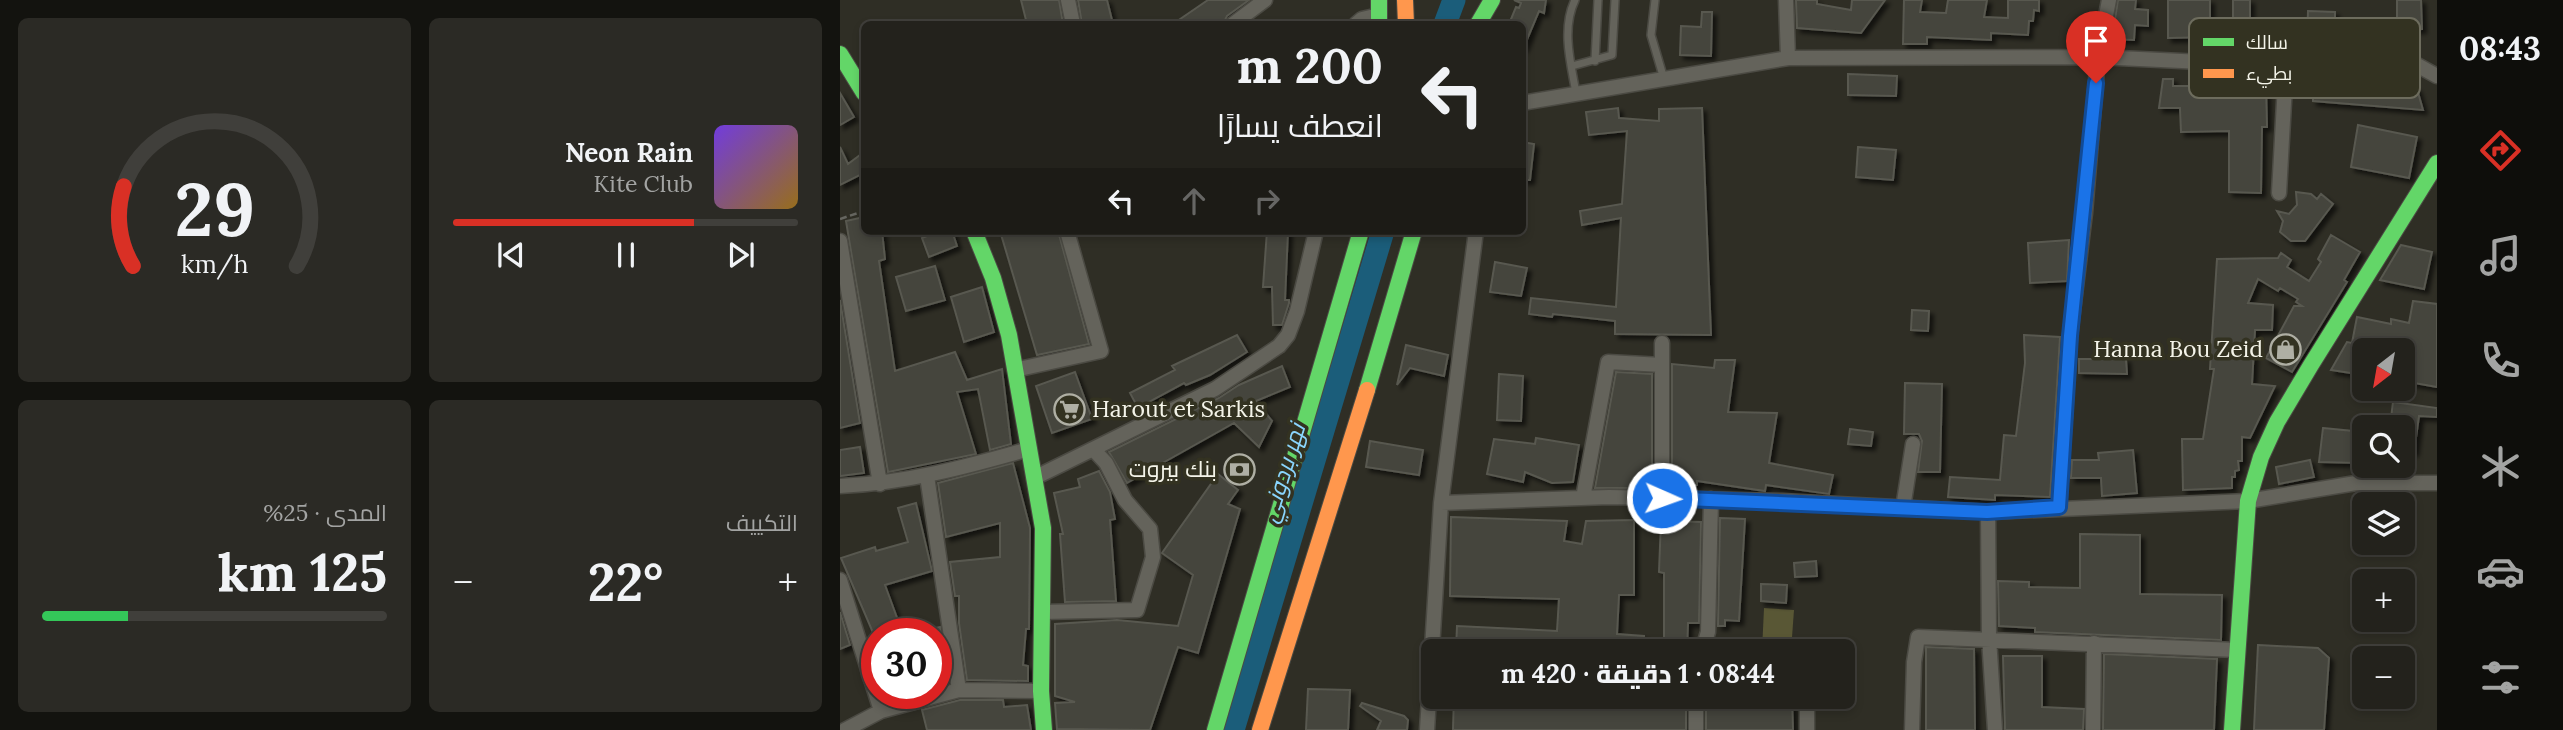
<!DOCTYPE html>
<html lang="ar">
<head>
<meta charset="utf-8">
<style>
  :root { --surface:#23221c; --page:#2b2a25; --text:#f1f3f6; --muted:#a3a4a3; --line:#403f3b; --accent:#d93025 }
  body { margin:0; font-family:Lora,Cairo,serif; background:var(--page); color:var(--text); direction:rtl; height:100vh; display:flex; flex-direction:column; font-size:26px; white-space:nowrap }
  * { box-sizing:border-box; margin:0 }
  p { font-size:23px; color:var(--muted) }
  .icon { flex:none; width:38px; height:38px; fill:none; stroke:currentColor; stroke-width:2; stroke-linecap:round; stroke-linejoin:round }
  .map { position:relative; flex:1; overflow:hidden; direction:ltr }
  .sheet { display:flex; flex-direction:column; gap:18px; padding:18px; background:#13130f; width:840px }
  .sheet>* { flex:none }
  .hud { position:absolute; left:21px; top:21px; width:665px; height:214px; border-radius:10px; box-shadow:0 4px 10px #0003,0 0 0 2px var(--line); direction:rtl; background:#23221c; color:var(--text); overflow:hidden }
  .needle { width:46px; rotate:211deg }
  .buttons { position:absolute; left:1512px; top:338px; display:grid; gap:14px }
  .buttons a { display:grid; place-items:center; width:63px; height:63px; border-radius:10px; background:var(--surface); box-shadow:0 4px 10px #0003,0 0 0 2px var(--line); font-size:35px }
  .speed { position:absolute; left:21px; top:618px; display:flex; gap:14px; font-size:35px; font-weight:700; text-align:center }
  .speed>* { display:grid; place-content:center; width:91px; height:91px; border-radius:50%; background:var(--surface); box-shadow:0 4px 10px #0003,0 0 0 2px var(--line); line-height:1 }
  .speed .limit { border:10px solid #d22; background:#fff; color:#111 }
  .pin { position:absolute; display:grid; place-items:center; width:60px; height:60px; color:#fff; margin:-72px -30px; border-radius:50% 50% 50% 0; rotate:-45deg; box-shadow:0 0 7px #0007 }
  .pin .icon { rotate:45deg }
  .me { position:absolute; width:77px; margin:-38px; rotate:92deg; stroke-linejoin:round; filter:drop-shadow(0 0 5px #0008) }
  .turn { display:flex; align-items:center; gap:24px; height:147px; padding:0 28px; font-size:32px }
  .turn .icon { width:91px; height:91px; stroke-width:2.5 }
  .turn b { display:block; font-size:49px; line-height:60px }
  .lanes { display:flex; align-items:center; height:66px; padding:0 28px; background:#0003; justify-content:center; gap:35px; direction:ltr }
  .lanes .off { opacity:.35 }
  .big { font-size:52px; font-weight:800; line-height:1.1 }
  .sheet .widget { flex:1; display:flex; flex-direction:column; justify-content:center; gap:10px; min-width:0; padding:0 24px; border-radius:10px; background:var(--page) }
  .sheet .dial { align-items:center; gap:0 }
  .dial svg { height:182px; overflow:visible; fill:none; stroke:var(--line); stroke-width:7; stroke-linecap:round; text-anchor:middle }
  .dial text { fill:var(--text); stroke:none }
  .song { display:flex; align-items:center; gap:21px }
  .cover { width:84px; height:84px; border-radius:10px; background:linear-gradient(135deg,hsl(260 70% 55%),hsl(40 70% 35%)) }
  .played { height:7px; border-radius:4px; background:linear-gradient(90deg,var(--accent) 70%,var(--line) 70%) }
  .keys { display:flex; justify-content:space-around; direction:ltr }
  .heat { display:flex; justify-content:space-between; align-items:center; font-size:38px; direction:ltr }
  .charge { height:10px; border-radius:5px; background:linear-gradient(90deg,#34c759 25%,var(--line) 0) }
  .sheet .tiles { flex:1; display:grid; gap:18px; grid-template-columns:repeat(2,1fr) }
  .trip { position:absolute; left:581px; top:639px; width:434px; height:70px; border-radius:10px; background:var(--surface); box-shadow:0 4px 10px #0003,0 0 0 2px var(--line); font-weight:800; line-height:70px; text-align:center; direction:rtl }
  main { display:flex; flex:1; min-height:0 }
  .dock { display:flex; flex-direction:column; width:126px; justify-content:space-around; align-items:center; background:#0e0e0b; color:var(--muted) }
  .dock .icon { width:49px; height:49px }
  .dock .selected { color:var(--accent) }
  .dock b { font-size:32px; color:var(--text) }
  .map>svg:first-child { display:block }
  .green { fill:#595735 }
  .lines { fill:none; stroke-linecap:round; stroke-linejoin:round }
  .river { stroke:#1b5d7a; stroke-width:23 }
  .building { fill:#44443c; stroke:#585850; stroke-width:2; filter:url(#shadow) }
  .lane-casing { stroke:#4b4a43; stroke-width:10 }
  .street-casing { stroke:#4b4a43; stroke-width:17 }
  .fast-casing { stroke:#4b4a43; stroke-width:18 }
  .slow-casing { stroke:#4b4a43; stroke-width:18 }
  .path { stroke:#666660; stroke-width:2.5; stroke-dasharray:7 3.5; stroke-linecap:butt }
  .lane { stroke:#64635b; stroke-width:7 }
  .street { stroke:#64635b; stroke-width:14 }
  .fast { stroke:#63d668; stroke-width:16 }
  .slow { stroke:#ff974d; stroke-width:16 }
  .route-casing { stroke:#114b97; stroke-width:18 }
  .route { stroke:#1a73e8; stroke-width:12 }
  .labels { text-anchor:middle; stroke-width:7; stroke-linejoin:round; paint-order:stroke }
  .poi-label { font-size:23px; fill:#f4f4e9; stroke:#333221; text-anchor:end }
  .water-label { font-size:24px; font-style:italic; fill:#8ad5fd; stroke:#333221 }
  .key { fill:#333221; stroke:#6d6c5d; stroke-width:2 }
  .key-label { font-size:19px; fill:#f4f4e9 }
</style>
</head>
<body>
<main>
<nav class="dock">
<b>08:43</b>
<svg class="icon selected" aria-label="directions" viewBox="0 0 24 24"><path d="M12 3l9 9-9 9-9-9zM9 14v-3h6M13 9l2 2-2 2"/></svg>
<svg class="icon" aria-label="music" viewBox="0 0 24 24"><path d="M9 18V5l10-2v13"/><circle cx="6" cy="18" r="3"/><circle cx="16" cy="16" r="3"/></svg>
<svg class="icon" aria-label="phone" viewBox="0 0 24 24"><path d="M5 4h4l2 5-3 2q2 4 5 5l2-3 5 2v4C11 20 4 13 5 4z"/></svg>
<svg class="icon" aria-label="climate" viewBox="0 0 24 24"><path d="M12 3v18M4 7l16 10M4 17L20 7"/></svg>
<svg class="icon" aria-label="car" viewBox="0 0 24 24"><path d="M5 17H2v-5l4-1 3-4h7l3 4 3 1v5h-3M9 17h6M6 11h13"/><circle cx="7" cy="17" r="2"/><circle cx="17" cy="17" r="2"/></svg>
<svg class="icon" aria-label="filters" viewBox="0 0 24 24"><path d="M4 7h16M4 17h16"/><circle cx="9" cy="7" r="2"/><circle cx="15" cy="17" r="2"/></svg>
</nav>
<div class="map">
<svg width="1597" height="730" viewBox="0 0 1597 730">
  <defs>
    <filter id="shadow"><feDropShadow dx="4" dy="4" stdDeviation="2" flood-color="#0009"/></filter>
  </defs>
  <rect width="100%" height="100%" fill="#2f2e25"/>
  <path class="green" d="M924 608 954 610 951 651H922Z"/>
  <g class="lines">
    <path class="river" d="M605 24 614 0
      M393 730 543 231"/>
  </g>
  <path class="building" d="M181 0H219L223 24H187Z
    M238 0H267L273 24H242Z
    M368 0H409L387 16 383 24H333Z
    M674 0H706L704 13 699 11 683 49 682 24H669L676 7 679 8 681 3Z
    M956 0H977V4L1011 10 1012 0H1045L1021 33 957 28Z
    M1064 0H1082L1080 12 1106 13 1108 0H1147L1144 17 1168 18V0H1199V11L1194 10 1193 21H1189L1188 35 1151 33V40L1087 37V44H1063Z
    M1278 0H1296L1295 9 1308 10V26L1295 25 1294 40 1272 39Z
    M1328 0H1370V37L1328 38Z
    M1393 0H1410V29H1393Z
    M1557 0H1581L1582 29 1546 30 1545 44 1523 43 1524 19 1557 20Z
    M1468 11 1495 12V43H1467Z
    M862 12H872L871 56 840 55 841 26 861 27Z
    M1008 74 1057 76 1056 96 1008 95Z
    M1517 77 1562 79 1577 89 1583 110 1473 101V93H1516Z
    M1323 79H1333V86H1362V81L1373 80V85L1426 84 1427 127H1422L1421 193 1389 192V131L1341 132 1340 108H1319Z
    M0 93 14 117 0 125Z
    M778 108 779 118 819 121V109L862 108 871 335 775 334V321L713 314 712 317 689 314 691 298 776 307 781 218 742 225 740 211 782 204 787 131 749 135 746 112Z
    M1518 125 1577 137 1569 178 1511 167Z
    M682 142 694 144 690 180H682Z
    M0 147 8 164 24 152V173L0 185Z
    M1018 147 1056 150 1053 180 1016 177Z
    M1456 192 1471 194 1477 199 1481 194 1493 204 1465 241H1451L1440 232 1443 221 1437 211 1449 214 1457 205Z
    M24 217V231H42L45 259 39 261 55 371 115 352 127 380 162 369 171 444 150 450 138 389 117 392 136 454 48 472 6 221Z
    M100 231H112L117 246 89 257 82 238Z
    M160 231H218L249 344 197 355Z
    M427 231H448L445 300H449V303L442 325H433L432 287H423Z
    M1491 235 1520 252 1504 280 1507 282 1452 372 1426 358 1454 306H1462L1456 302 1458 299 1440 288 1438 291 1418 279 1408 303 1433 305 1432 330H1415L1412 384 1435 386 1410 438 1402 437V461H1398L1399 470 1395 471V477H1392V488L1343 490 1342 439H1363L1374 369H1370L1377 259 1438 258 1441 253 1451 260 1447 267 1469 281 1481 262 1478 259Z
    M1229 240 1227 281 1190 283 1188 243Z
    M1561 245 1592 252 1584 289 1540 280Z
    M655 262 687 268 681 296 650 292Z
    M95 266 105 300 66 311 56 277Z
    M142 287 154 332 124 342 111 297Z
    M0 300 20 423 0 428Z
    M1573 301 1597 304V387L1563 381V350H1524V375L1491 370 1507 342 1512 343 1517 317 1551 324V319L1569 323Z
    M1072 310 1089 311 1088 331 1071 330Z
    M397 335 407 352 370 375 346 385 344 383 298 408 290 393 335 370 332 366Z
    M1184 335 1220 337 1210 497 1155 495V500L1108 497 1110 477 1160 480 1164 435 1176 436 1185 363Z
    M566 345 608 355 604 376 570 368 557 385Z
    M1239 359H1286L1287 374 1239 373Z
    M875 360H895L888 412 937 413 929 463 993 475 989 494 926 485 925 491 857 481V485L832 484V364L874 368Z
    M442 366 450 387 416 401 432 421 419 447 394 423 287 483 269 452 379 398 399 385Z
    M235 372 252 419 212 433 196 386Z
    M776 372 812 374V488H755Z
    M659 374 683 376 681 421 657 420Z
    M1065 383 1102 384 1100 472H1078L1082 441 1079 434H1064Z
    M1553 402 1597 408V417L1579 416 1574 452 1563 451V427H1550Z
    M1483 428 1523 432 1520 463 1479 462Z
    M1010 429 1033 432 1031 446 1008 444Z
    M696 438 739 445 733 482 712 483 685 472 683 482 647 474 654 439 695 444Z
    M530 441 583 450 579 475 526 467Z
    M20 447 24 473 0 476V450Z
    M1293 450 1297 493 1262 496 1261 478H1231L1232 460H1259L1258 453Z
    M1470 460 1474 477 1439 484 1436 467Z
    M173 463 190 528 189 629H186L183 665 188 666V681L127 680 119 623V596H115L110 562 160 557V523L106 537 98 483Z
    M259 471 270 492 275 519 270 520 276 601 225 602 220 534H223L214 493 240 487 238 479Z
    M378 474 398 490 388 504 400 509 358 653 338 647 310 730 217 729 215 703 235 702 215 696V624L277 620 338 626 353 575 322 553Z
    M76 503 92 571 45 585 60 626 34 635 1 558 35 547 36 551 68 542 58 508Z
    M611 517 727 521 724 541 742 544 746 521 794 520V595H779L777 634 804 636 803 651H616L617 626 717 631 719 599 610 596Z
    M880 518 905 519 899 621 885 620V626H878Z
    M821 521 861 522 859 623H848L847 651H824V573L819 572Z
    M1240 534 1300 535V594L1382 595 1381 640 1195 632V628L1159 626 1158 581 1189 582V587L1240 588Z
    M976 561 977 576 955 577 954 563Z
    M921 584 947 585 946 603 921 601Z
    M0 612 10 645 0 649Z
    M100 627 108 683 96 686V628Z
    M1418 645 1478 648 1489 658 1484 730H1414Z
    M1086 647 1134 649 1135 730H1086Z
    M1264 654 1377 659 1374 730H1263Z
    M1163 656H1202V707L1244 709 1243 730H1165Z
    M468 689 510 690 508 730H466Z
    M614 696H800V708H846V730H613Z
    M866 696H952L953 730H866Z
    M120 700H163L164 707 187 705 191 730H87L82 710Z
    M522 703 564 716 568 720 567 730H537L541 721 520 706Z"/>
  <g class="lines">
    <defs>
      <path id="lane" d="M735 0C721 29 731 64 736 93
        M815 0 811 35 824 79
        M755 61 758 0
        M732 66 772 55 775 0"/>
      <path id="street" d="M228 0 233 24
        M946 0 948 58
        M393 24 425 0
        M516 24 522 19 539 15
        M682 103 948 58 1258 57 1446 66 1577 65 1597 76
        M1439 193 1446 66
        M0 241 40 484
        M175 370 261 351 227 231
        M87 476 119 690
        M194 478 375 389 439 346 448 335 457 311 476 231
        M0 486C66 483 126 467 189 449
        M743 498 768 362 822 365
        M822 498V343
        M601 503 769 497 942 501 1148 512 1408 501 1516 483H1597
        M1219 507 1230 336 1245 213 1258 57 1269 0
        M1063 508 1073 444
        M1148 512 1149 638 1155 730
        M0 580 41 711
        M202 612 297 610 313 557 310 529 285 500 266 463 253 449
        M952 648H967V651
        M862 651 868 632 871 499
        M967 696V730
        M5 730 41 711 119 690 201 691
        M587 730 601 503 636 231
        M856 730V696
        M1072 730 1074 662 1078 637 1397 650
        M1253 730 1254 643"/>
      <path id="fast" d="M539 0V24
        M638 24 652 0
        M0 54 24 93
        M134 231 153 278 169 335 203 528 201 691 204 730
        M527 390 574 231
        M375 730 521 231
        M1392 730 1408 501 1421 457 1437 422 1471 365 1597 163"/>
      <path id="slow" d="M565 0 566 24
        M420 730 527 390"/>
    </defs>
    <use href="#lane" class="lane-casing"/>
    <use href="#street" class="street-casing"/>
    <use href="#fast" class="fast-casing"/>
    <use href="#slow" class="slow-casing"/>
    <path class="path" d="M0 219 24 211"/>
    <use href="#lane" class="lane"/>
    <use href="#street" class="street"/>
    <use href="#fast" class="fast"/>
    <use href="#slow" class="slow"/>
  </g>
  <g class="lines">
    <defs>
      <path id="route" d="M822 498 1147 512 1219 507 1230 336 1256 83"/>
    </defs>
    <use href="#route" class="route-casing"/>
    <use href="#route" class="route"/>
  </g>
  <defs>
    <symbol id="shop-ring" viewBox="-11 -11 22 22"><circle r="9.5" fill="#333221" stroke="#afafa4" stroke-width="1.5"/><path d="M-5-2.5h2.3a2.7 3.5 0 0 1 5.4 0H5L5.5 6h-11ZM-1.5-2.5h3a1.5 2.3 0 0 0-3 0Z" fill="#afafa4"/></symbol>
    <symbol id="supermarket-ring" viewBox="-11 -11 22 22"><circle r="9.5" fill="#333221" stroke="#afafa4" stroke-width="1.5"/><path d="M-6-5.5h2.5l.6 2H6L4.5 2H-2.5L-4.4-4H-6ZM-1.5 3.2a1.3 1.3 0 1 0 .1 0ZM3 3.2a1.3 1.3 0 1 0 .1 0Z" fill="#afafa4"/></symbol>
    <symbol id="bank-ring" viewBox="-11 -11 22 22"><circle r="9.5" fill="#333221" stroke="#afafa4" stroke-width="1.5"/><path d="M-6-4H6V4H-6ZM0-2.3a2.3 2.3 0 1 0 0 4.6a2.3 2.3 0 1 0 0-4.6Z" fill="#afafa4"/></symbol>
  </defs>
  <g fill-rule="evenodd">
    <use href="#shop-ring" x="1428" y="332" width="35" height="35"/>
    <use href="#supermarket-ring" x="212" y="392" width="35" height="35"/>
    <use href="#bank-ring" x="382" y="452" width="35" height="35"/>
  </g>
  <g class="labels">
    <g class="poi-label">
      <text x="1423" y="357">Hanna Bou Zeid</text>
      <text x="252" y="417" text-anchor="start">Harout et Sarkis</text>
      <text x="377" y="477">بنك بيروت</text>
    </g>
    <g class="water-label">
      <text transform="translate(443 473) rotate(-73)" y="8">نهر بردوني</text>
    </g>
  </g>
  <rect x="1349" y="18" width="231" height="80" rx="10" class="key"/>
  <rect x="1363" y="38" width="31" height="8" fill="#63d668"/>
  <rect x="1363" y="69" width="31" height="9" fill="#ff974d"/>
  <g class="key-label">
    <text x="1406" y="49">سالك</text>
    <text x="1406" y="80">بطيء</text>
  </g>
</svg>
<div class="buttons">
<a><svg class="needle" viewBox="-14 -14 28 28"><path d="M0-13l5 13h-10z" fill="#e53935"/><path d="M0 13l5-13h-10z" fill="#a3a4a3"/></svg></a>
<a><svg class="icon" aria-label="search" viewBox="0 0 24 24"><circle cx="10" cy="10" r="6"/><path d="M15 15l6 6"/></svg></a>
<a><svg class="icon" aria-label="layers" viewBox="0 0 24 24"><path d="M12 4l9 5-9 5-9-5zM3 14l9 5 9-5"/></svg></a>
<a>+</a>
<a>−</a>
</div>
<div class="speed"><div class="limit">30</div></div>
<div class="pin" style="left:1256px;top:83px;background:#d93025"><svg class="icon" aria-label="arrive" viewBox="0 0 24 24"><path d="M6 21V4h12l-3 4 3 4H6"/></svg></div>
<svg class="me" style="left:822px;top:498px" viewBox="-20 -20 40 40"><circle r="17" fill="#1a73e8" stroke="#fff" stroke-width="3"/><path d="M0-11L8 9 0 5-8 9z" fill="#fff"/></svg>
<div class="trip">08:44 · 1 دقيقة · 420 m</div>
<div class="hud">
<div class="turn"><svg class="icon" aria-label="left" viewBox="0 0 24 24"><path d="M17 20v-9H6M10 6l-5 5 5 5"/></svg><div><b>200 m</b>انعطف يسارًا</div></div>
<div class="lanes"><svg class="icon" aria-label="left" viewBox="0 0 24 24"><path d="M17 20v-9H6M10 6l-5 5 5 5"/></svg><svg class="icon off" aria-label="ahead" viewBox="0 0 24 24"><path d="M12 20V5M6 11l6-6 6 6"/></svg><svg class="icon off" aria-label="right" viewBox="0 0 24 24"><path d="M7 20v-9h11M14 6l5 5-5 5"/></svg></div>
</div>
</div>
<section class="sheet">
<div class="tiles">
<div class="widget">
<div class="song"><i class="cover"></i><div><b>Neon Rain</b><p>Kite Club</p></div></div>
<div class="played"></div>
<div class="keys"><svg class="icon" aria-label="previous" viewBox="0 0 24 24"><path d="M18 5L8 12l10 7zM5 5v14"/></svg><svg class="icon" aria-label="pause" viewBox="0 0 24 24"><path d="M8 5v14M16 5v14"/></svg><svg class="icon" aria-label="next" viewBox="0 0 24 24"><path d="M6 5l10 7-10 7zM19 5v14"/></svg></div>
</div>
<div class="widget dial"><svg viewBox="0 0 100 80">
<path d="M14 69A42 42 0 1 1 86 69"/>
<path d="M14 69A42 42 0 0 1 10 34" stroke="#d93025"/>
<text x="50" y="56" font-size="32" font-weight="700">29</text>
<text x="50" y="72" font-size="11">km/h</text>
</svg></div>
<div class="widget"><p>التكييف</p>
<div class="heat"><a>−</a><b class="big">22°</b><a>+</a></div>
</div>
<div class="widget"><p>المدى · 25%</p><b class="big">125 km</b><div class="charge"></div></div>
</div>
</section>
</main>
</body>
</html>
